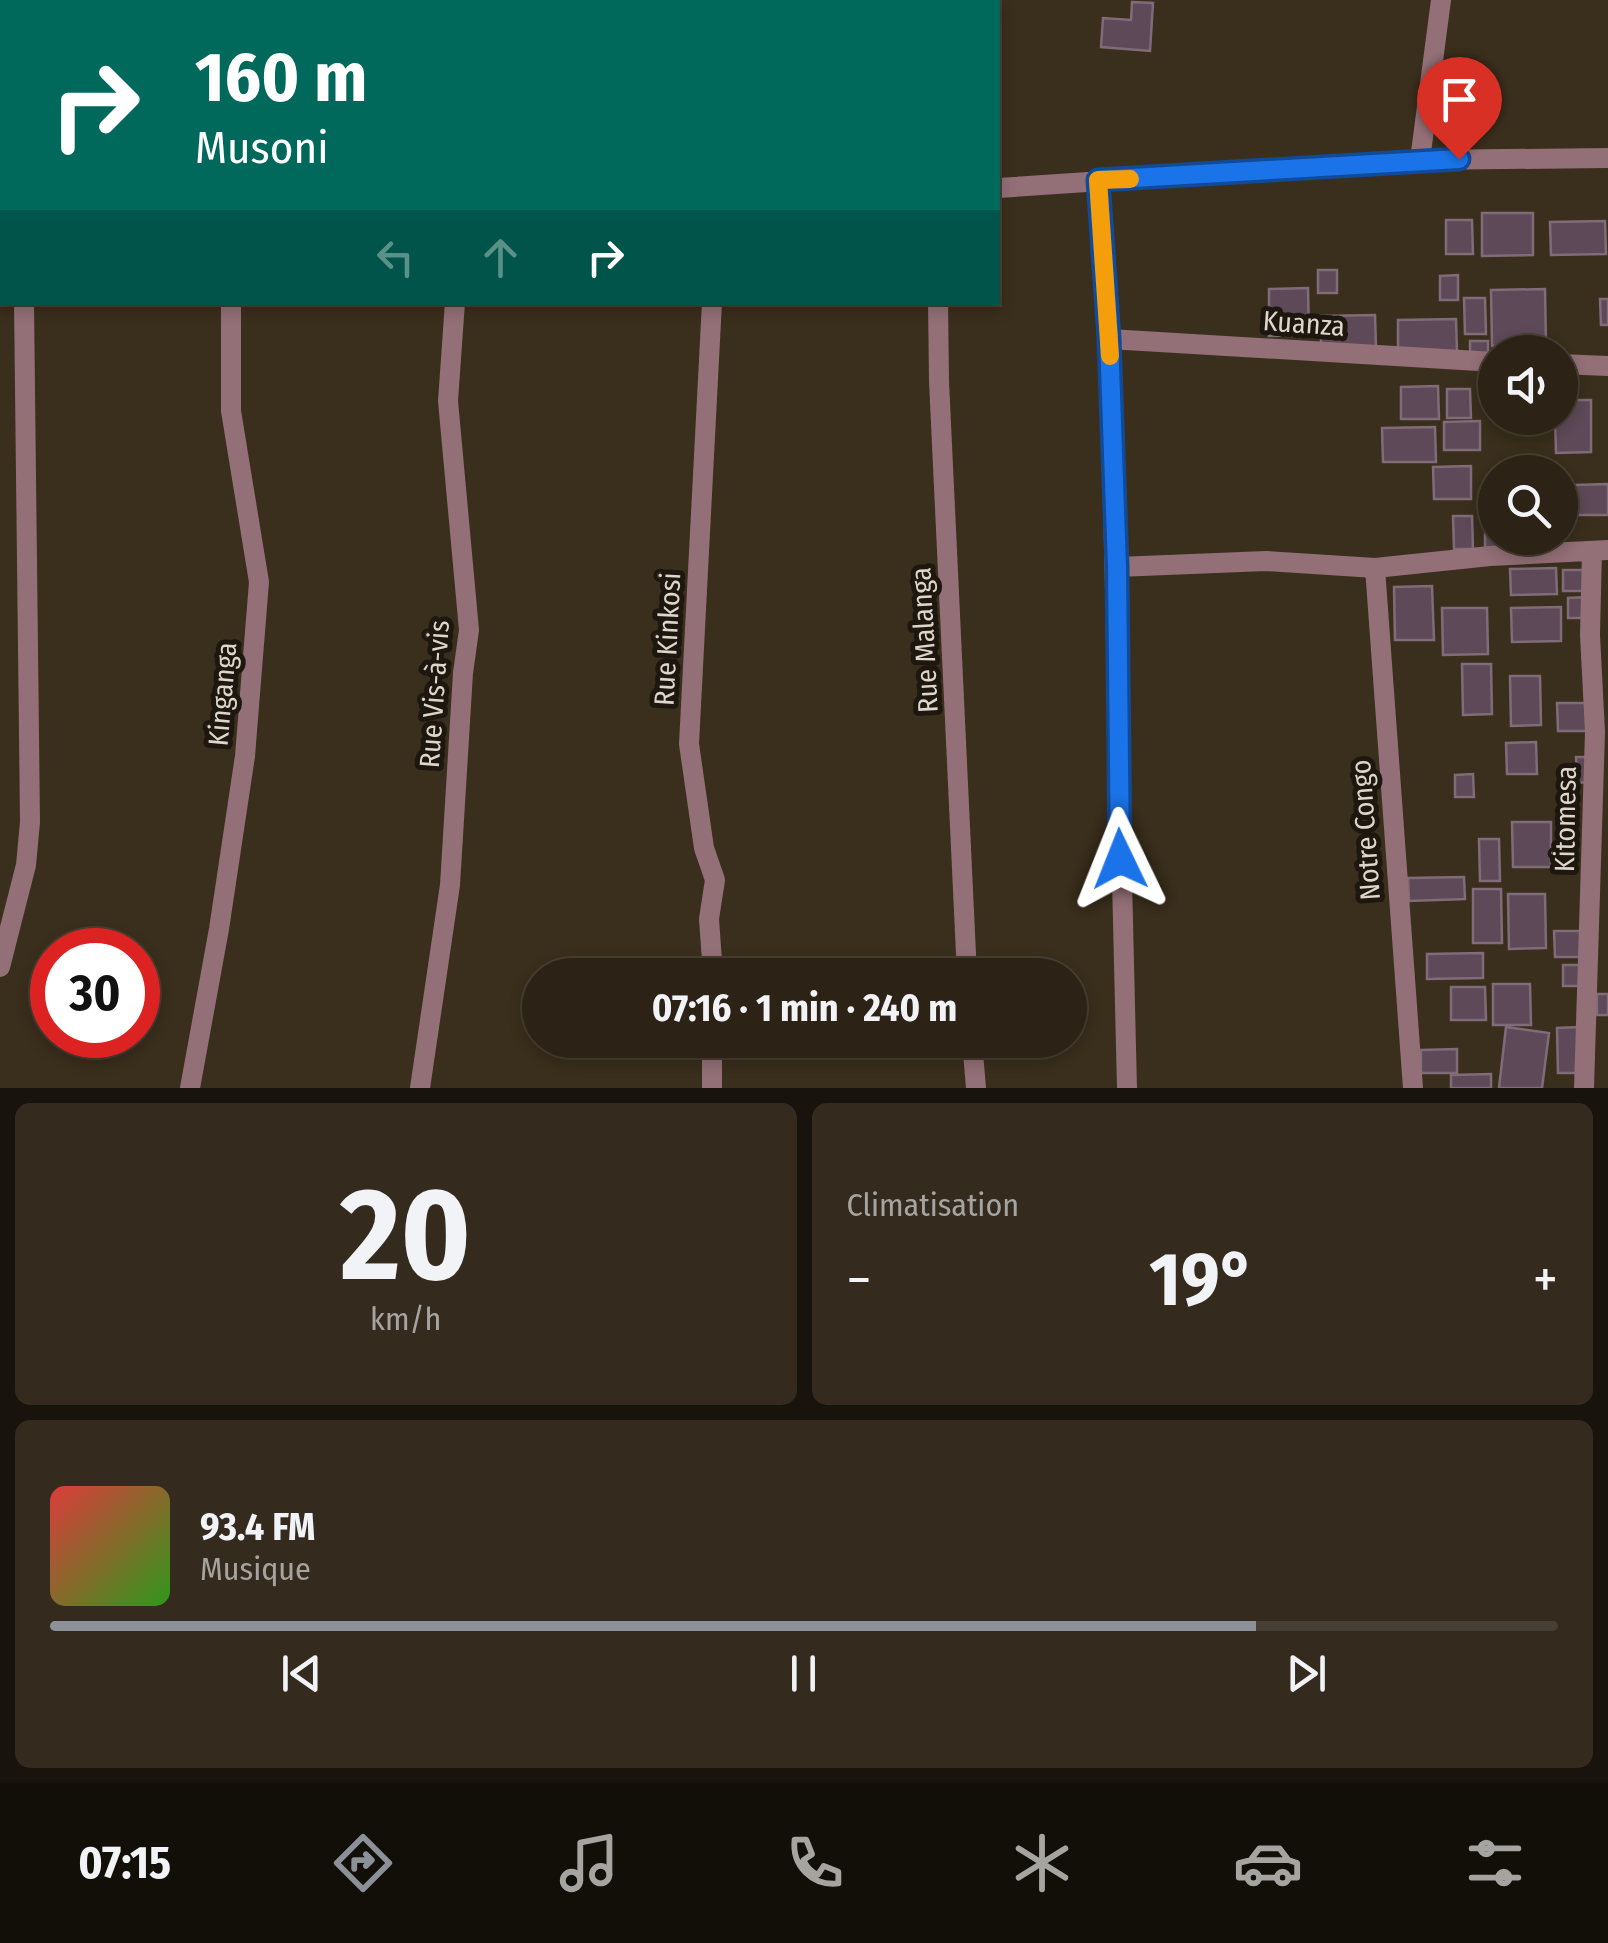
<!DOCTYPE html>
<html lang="fr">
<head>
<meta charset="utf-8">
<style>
  :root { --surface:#2c2215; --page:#342a1e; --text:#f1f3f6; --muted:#a6a4a0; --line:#483f34; --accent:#8c9099 }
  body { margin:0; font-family:"Fira Sans Condensed",sans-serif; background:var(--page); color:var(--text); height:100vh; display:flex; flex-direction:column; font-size:38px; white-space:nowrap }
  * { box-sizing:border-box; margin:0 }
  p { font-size:32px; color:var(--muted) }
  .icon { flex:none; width:55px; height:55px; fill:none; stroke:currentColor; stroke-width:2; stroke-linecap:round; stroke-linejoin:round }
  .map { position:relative; height:1088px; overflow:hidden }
  .sheet { display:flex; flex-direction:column; gap:15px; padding:15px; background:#18130c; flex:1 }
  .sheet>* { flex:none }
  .guide { position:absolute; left:0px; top:0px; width:1000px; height:305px; box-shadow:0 5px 15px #0003,0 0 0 2px var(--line); background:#00695c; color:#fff; overflow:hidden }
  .controls { position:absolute; left:1478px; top:335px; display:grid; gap:20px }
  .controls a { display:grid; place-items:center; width:100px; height:100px; border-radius:50%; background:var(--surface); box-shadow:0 5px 15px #0003,0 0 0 2px var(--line); font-size:50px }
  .speed { position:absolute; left:30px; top:928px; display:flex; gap:20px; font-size:50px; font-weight:700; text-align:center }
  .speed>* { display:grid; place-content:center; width:130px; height:130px; border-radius:50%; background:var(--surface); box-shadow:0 5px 15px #0003,0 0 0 2px var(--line); line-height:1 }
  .speed .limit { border:15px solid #d22; background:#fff; color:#111 }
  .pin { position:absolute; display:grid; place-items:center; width:85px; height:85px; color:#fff; margin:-102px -42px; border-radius:50% 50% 50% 0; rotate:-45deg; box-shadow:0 0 10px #0007 }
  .pin .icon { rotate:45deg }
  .me { position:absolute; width:110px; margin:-55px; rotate:358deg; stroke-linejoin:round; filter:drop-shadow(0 0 8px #0008) }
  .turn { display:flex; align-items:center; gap:35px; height:210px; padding:0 30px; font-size:45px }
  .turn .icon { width:130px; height:130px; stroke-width:2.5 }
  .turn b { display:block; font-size:70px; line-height:85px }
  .lanes { display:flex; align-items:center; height:95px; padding:0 30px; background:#0003; justify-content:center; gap:50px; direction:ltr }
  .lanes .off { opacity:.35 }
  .big { font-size:75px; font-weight:700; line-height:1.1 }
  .sheet .widget { flex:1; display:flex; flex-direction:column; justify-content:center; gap:15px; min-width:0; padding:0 35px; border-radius:15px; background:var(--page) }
  .sheet .dial { align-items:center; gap:0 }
  .dial b { font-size:130px; line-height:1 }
  .song { display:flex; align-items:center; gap:30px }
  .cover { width:120px; height:120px; border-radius:15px; background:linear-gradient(135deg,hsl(0 70% 55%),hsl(110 70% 35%)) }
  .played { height:10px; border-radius:5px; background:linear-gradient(90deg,var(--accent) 80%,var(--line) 80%) }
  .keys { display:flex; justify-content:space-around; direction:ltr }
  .heat { display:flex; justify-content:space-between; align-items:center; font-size:55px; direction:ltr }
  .sheet .tiles { flex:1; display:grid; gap:15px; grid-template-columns:1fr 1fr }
  .widget:last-child { grid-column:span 2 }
  .trip { position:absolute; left:522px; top:958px; width:565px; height:100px; border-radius:50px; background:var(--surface); box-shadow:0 5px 15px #0003,0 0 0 2px var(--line); font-weight:700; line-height:100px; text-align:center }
  .tab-bar { display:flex; height:160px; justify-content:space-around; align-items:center; background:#120e08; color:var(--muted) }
  .tab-bar .icon { width:70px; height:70px }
  .tab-bar .current { color:var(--accent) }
  .tab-bar b { font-size:45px; color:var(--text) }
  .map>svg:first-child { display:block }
  .building { fill:#5d4957; stroke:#806b79; stroke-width:2.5 }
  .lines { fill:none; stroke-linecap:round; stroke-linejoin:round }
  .street { stroke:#936f77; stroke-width:20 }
  .route-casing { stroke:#114b97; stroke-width:25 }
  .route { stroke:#1a73e8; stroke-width:18 }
  .slow { stroke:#f59e0b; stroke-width:18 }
  .labels { text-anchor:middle; stroke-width:10; stroke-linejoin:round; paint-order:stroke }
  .street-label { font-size:28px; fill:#ded6cb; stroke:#1d170f }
</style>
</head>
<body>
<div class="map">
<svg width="1608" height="1088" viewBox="0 0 1608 1088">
  <rect width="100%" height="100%" fill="#3a2e1c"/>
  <path class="building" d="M1132 2 1153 3 1150 51 1101 47 1103 18 1131 20Z
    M1482 213H1533V255L1482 256Z
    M1446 220H1472L1473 254H1446Z
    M1605 221 1606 254 1551 255 1550 222Z
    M1318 270H1337V293H1318Z
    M1458 275V300H1440V276Z
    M1308 288 1309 335 1269 336V289Z
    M1545 289 1546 344 1492 346 1491 290Z
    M1464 298H1485L1486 334H1465Z
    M1600 299H1608V325H1601Z
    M1375 315 1376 347 1321 348V316Z
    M1456 319 1457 351 1398 352V320Z
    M1470 341H1488V356L1470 357Z
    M1438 386 1439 419H1401V387Z
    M1447 389H1470L1471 418H1447Z
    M1560 400H1591V452L1556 453 1555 418H1560Z
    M1480 421V450H1444V422Z
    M1435 427 1436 462H1383L1382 428Z
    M1471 466V499H1434L1433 467Z
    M1608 484V515H1575V485Z
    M1453 516H1472L1473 549H1454Z
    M1495 533V538H1507L1508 552H1485V534Z
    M1519 538H1557V541L1519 542Z
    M1556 568 1557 594 1511 595 1510 569Z
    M1563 570H1588V591H1563Z
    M1432 586 1434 640H1395L1394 587Z
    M1586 597 1587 618H1568V598Z
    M1561 607V641L1512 642 1511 608Z
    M1442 608H1487L1488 654 1443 655Z
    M1462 664H1491L1492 714 1463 715Z
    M1510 676H1540L1541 725 1511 726Z
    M1557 703H1588L1589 731H1558Z
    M1536 742 1537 774H1507L1506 743Z
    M1576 757H1588V782L1577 783Z
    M1473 774 1474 797H1455V775Z
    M1512 822H1551V867H1513Z
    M1479 839H1499L1500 881H1480Z
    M1464 877 1465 899 1409 901 1408 878Z
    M1473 889H1501L1502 943H1473Z
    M1508 894H1545L1546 948 1509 949Z
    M1554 931H1583V957H1555Z
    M1483 953V978L1427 979V954Z
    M1563 965H1584L1585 986H1563Z
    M1493 984H1530L1531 1025H1493Z
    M1451 987H1485L1486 1020H1451Z
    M1597 994H1608V1015H1597Z
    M1506 1027 1549 1033 1542 1088H1499Z
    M1578 1027 1579 1073H1558L1557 1028Z
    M1457 1049V1073H1421V1050Z
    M1491 1074V1088H1451V1075Z"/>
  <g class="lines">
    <path class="street" d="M12 0V2
      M646 0V2
      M207 2V0
      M439 2V0
      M845 2V0
      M1420 160 1441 0
      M0 168H2
      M1098 180 1109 339 1127 1088
      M998 188 1420 160 1608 158
      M712 302 689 744 704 848 715 880 709 919 713 975
      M938 302 939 381 967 975
      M1109 339 1495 362
      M1560 364 1608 366
      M1117 567 1266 561 1375 568 1490 556 1608 550
      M1375 568 1413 1088
      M0 967 26 865 30 822 24 302
      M972 1040 976 1088
      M190 1088 219 929 245 756 259 582 231 411V302
      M420 1088 450 885 463 673 469 630 448 401 455 302
      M712 1088V1040
      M1584 1088 1595 732 1590 635 1592 551"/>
  </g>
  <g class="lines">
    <defs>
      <path id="route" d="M1120 859 1117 567 1109 338 1098 180 1459 159"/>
    </defs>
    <use href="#route" class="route-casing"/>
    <use href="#route" class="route"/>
    <path class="slow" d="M1110 356 1098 180 1130 179"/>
  </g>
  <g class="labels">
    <g class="street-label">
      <text transform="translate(1304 323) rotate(4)" y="10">Kuanza</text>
      <text transform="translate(667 639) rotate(-87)" y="10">Rue Kinkosi</text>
      <text transform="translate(924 640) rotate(-93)" y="10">Rue Malanga</text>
      <text transform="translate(222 694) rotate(-85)" y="10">Kinganga</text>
      <text transform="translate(434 694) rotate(-86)" y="10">Rue Vis-à-vis</text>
      <text transform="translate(1565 819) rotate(-89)" y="10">Kitomesa</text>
      <text transform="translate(1365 830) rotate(-94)" y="10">Notre Congo</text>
    </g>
  </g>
</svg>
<div class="controls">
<a><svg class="icon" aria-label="sound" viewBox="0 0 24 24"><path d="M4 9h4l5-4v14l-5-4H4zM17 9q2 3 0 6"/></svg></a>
<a><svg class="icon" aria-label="search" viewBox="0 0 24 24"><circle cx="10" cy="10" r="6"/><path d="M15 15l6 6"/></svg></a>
</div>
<div class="speed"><div class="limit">30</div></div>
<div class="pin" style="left:1459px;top:159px;background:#d93025"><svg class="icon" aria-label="arrive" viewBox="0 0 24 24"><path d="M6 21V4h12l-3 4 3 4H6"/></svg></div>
<svg class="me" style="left:1120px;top:859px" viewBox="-20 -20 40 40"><path d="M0-17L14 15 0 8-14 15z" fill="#1a73e8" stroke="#fff" stroke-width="4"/></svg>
<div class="trip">07:16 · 1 min · 240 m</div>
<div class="guide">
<div class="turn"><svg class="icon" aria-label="right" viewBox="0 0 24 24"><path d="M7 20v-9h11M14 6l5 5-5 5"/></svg><div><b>160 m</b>Musoni</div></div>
<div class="lanes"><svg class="icon off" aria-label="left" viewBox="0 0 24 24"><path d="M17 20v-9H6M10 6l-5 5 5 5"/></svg><svg class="icon off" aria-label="ahead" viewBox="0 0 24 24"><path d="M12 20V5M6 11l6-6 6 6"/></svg><svg class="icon" aria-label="right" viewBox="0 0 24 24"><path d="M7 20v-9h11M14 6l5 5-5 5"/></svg></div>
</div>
</div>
<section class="sheet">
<div class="tiles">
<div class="widget dial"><b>20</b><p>km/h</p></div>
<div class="widget"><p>Climatisation</p>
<div class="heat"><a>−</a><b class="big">19°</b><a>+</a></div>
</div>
<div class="widget">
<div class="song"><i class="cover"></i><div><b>93.4 FM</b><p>Musique</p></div></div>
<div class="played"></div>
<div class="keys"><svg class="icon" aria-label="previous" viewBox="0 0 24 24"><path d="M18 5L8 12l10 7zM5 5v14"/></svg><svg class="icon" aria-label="pause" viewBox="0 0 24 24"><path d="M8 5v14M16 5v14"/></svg><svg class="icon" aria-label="next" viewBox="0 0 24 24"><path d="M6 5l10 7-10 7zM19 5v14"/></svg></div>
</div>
</div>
</section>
<nav class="tab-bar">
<b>07:15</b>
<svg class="icon current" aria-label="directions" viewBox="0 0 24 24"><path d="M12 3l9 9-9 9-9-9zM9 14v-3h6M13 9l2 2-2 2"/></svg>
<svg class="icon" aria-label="music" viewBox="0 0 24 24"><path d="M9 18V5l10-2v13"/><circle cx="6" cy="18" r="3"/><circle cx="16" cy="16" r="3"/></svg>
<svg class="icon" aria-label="phone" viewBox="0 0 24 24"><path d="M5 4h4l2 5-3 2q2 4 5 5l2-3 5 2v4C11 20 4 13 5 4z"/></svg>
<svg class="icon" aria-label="climate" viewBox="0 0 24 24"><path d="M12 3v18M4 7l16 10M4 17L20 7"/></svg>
<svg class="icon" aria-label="car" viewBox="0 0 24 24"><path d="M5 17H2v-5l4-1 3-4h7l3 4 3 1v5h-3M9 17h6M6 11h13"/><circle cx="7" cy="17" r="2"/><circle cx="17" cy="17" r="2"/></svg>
<svg class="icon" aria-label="filters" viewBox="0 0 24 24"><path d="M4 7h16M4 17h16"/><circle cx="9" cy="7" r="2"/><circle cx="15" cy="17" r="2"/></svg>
</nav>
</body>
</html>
